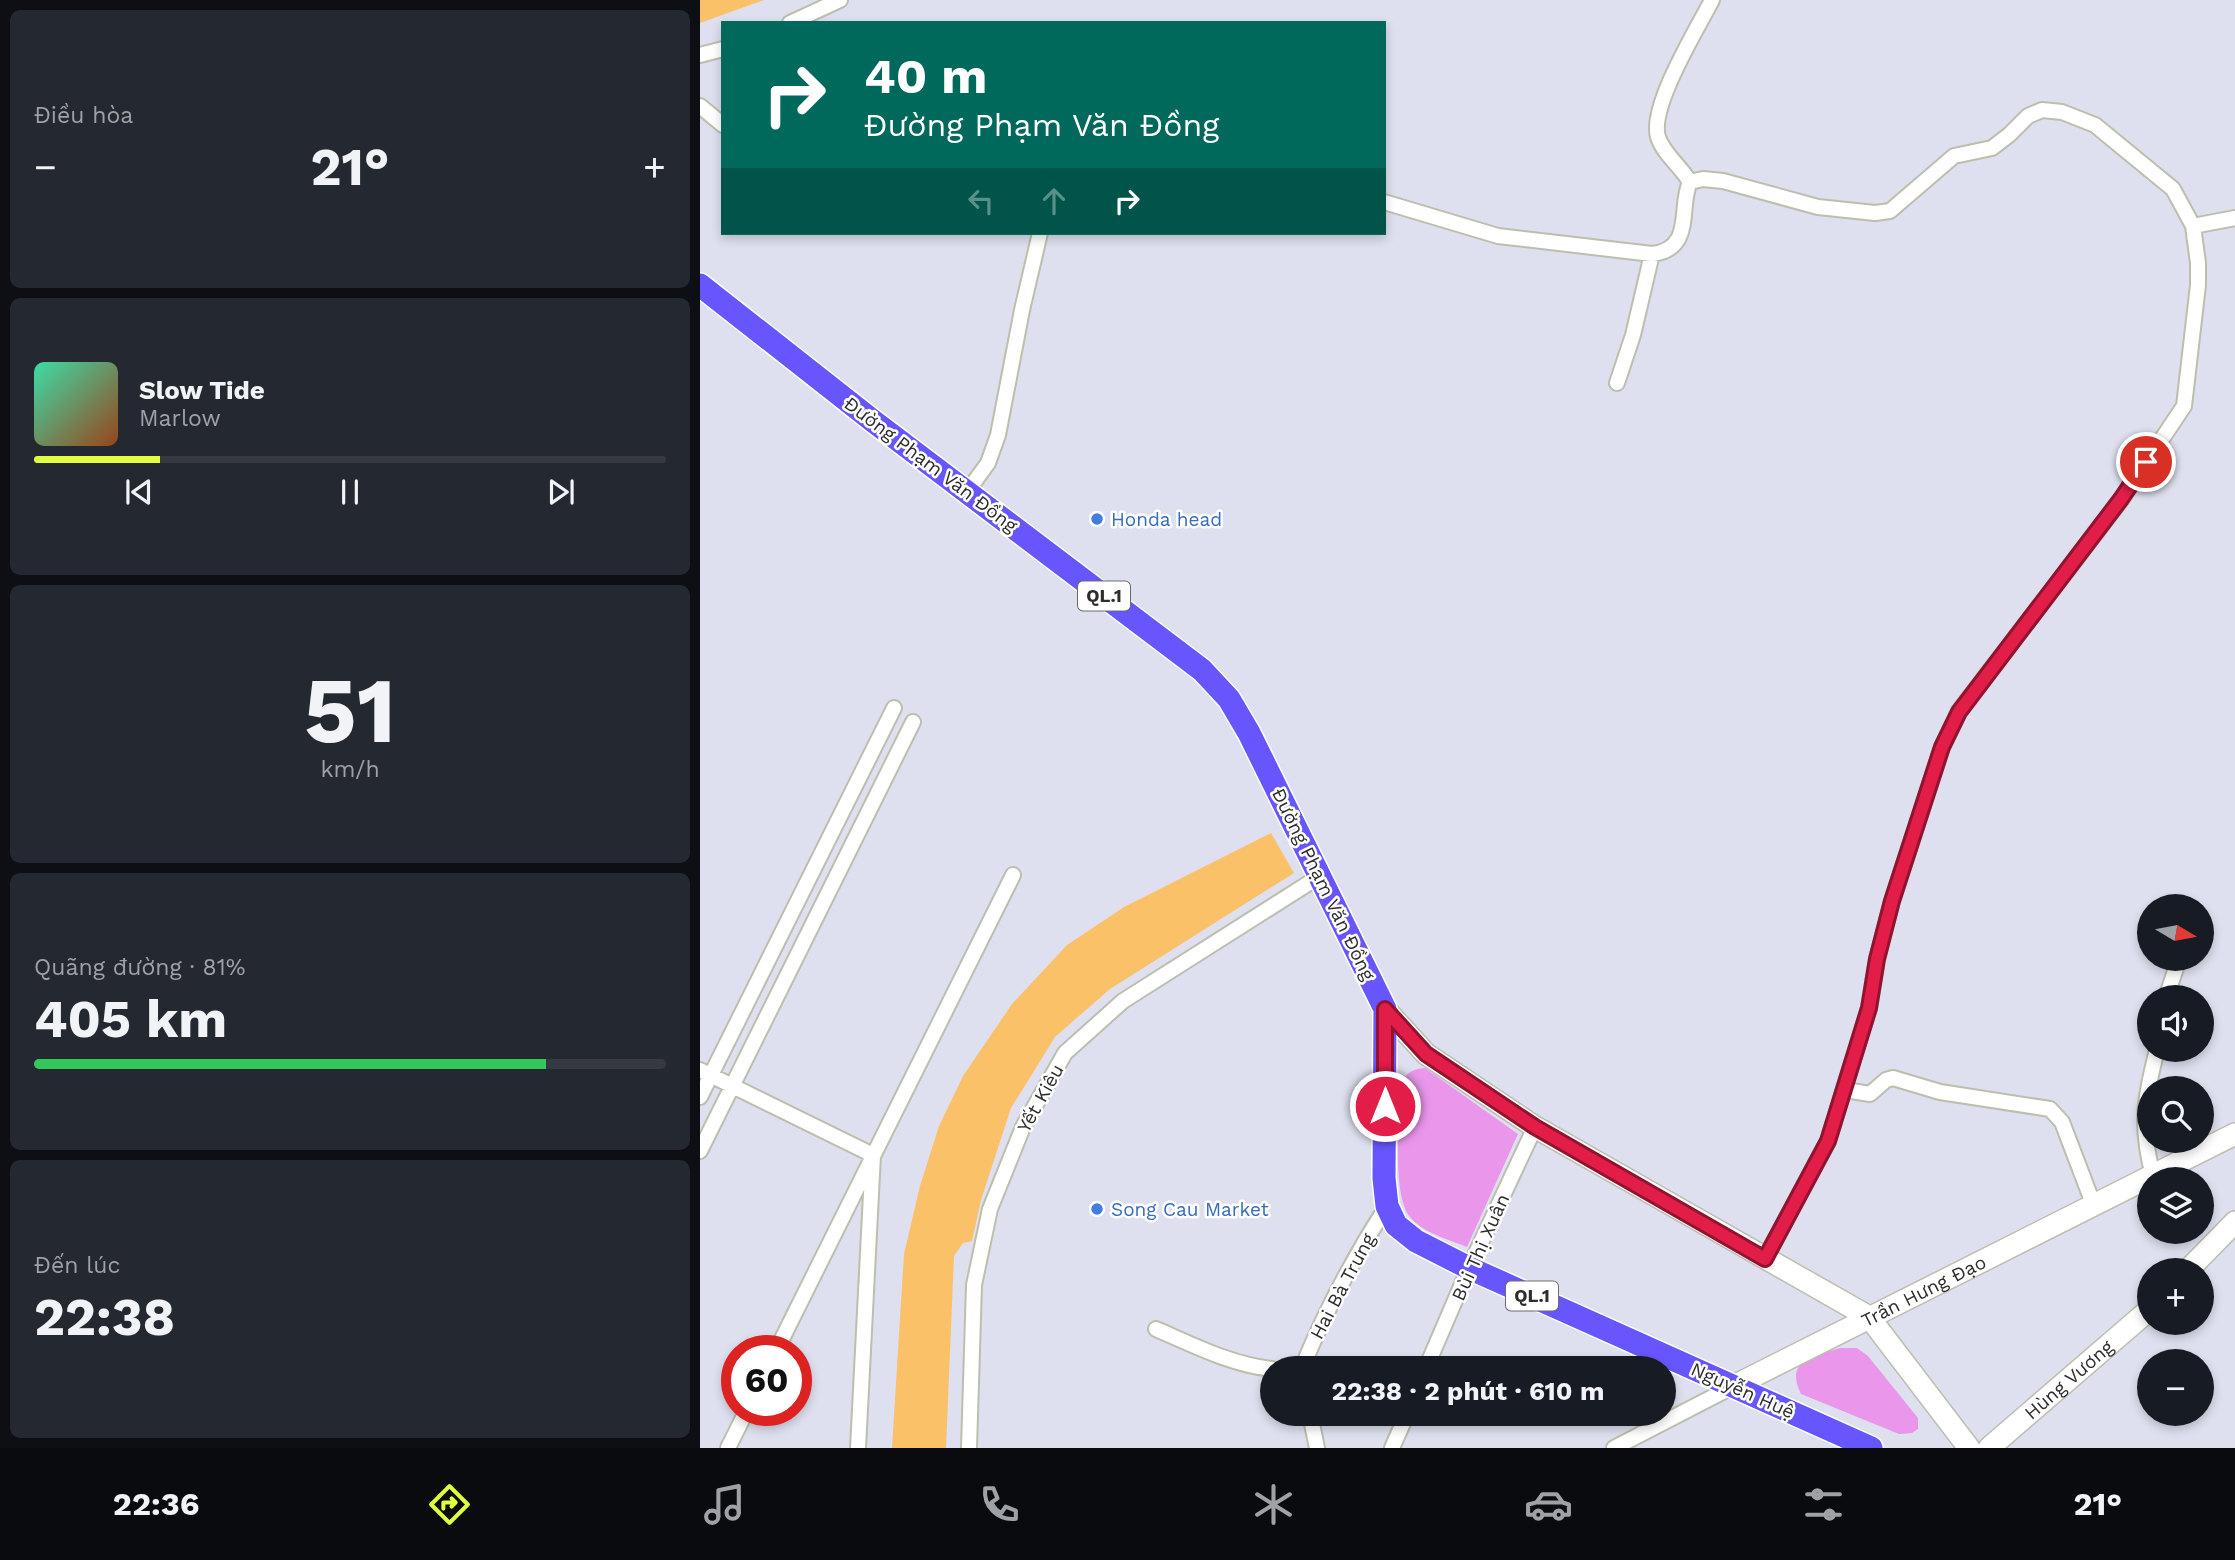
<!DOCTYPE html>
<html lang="vi">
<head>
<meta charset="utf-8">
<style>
  :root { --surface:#171b24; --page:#242831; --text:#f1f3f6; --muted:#9ea1a6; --line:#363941; --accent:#e1ff3c }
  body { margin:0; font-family:"Work Sans",sans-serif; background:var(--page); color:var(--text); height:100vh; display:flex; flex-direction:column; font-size:26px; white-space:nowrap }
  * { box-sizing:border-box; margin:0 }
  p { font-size:23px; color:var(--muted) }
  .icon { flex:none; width:38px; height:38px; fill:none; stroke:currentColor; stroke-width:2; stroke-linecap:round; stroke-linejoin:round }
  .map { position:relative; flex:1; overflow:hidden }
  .sheet { display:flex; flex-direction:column; gap:10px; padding:10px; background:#0d0f14; width:700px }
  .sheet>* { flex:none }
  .banner { position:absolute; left:21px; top:21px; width:665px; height:214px; border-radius:0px; box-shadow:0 4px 10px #0003; background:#00695c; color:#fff; overflow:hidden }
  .needle { width:46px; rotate:100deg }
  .tools { position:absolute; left:1437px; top:894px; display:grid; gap:14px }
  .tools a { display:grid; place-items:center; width:77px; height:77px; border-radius:50%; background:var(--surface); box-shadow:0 4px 10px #0003; font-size:35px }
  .speed { position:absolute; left:21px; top:1335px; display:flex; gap:14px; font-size:35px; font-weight:700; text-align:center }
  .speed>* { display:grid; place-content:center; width:91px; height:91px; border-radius:50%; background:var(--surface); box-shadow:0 4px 10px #0003; line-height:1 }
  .speed .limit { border:10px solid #d22; background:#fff; color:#111 }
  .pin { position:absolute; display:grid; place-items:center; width:60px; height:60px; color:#fff; margin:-30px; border:4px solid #fff; border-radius:50%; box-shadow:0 2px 7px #0007 }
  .me { position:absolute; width:77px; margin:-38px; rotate:0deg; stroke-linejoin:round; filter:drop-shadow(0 0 5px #0008) }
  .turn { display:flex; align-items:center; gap:24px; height:147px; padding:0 28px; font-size:32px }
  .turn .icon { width:91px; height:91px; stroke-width:2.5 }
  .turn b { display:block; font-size:49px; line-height:60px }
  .lanes { display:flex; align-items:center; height:66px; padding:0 28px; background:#0003; justify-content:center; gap:35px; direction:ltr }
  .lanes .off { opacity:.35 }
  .big { font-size:52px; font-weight:700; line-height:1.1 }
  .sheet .card { flex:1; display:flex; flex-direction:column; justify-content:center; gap:10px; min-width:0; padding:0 24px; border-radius:10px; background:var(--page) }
  .sheet .dial { align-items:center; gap:0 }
  .dial b { font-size:91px; line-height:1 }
  .song { display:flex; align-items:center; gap:21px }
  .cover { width:84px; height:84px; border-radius:10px; background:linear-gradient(135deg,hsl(160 70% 55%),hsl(20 70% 35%)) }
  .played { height:7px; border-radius:4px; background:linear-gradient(90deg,var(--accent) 20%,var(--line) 20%) }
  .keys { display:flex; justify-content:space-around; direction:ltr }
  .heat { display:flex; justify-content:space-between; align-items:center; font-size:38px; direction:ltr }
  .charge { height:10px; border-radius:5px; background:linear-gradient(90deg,#34c759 81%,var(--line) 0) }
  .trip { position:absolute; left:560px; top:1356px; width:416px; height:70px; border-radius:35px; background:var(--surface); box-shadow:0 4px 10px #0003; font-weight:700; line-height:70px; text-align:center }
  .dock { display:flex; height:112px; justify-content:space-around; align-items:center; background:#090b0e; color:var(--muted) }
  .dock .icon { width:49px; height:49px }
  .dock .selected { color:var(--accent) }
  .dock b { font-size:32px; color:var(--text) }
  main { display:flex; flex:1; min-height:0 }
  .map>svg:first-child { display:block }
  .green { fill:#ea96eb }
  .water { fill:#fac169 }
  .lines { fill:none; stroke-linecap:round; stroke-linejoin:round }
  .street-casing { stroke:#bcbeae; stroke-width:18 }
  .secondary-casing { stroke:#bcbeae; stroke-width:24 }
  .primary-casing { stroke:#fff; stroke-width:26 }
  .street { stroke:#fff; stroke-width:14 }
  .secondary { stroke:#fff; stroke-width:21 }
  .primary { stroke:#6755fe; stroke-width:23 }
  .route-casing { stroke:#92132f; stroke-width:18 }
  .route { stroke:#e11d48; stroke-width:12 }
  .shop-dot { fill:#3f7fe0; stroke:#fff; stroke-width:2.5 }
  .labels { text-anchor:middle; stroke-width:5; stroke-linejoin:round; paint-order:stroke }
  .shield { fill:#fff; stroke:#6c6c6c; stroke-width:2 }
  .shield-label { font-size:18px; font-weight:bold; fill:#2d2d2d }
  .street-label { font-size:19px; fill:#2d2d2d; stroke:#fff }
  .shop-label { font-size:19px; fill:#366cbe; stroke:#fff; text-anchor:start }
</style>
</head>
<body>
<main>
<section class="sheet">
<div class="card"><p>Điều hòa</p>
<div class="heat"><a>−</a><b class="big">21°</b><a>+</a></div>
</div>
<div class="card">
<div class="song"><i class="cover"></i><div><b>Slow Tide</b><p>Marlow</p></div></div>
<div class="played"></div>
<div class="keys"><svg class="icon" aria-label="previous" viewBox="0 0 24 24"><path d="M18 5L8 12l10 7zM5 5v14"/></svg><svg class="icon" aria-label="pause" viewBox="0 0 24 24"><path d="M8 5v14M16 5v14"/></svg><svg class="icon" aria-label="next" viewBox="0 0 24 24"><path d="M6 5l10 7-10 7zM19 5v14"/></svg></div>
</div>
<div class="card dial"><b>51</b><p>km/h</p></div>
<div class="card"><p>Quãng đường · 81%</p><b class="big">405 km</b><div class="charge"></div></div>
<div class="card"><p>Đến lúc</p><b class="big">22:38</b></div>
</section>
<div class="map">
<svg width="1535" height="1448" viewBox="0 0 1535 1448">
  <rect width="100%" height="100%" fill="#dee0ef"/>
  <path class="green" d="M725 1068 818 1134 767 1247C748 1239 723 1233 710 1217 691 1194 700 1113 701 1083 707 1072 713 1069 725 1068Z
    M1140 1348H1157L1168 1356 1218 1418V1429L1212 1433 1199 1434 1101 1394C1084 1360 1114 1357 1140 1348Z"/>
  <path class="water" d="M0 0H64L0 23Z
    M571 833 594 873 410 989 355 1037 311 1108 281 1200 272 1241 263 1243 254 1256 246 1448H192L204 1254 220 1186 239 1126 263 1076 312 1004 367 945 424 907Z"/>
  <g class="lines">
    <defs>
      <path id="street" d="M90 23 140 0
        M0 55 23 49
        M0 106 23 125
        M990 182C981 167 963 153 958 137 949 107 997 29 1012 0
        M684 202 798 236 952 254C995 249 978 207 990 182L1003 179 1023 181 1118 207 1175 213 1190 211 1254 156 1292 148 1309 135 1328 116 1342 110 1362 112 1395 125 1473 189 1493 226 1498 263V285L1484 406 1421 500 1259 711 1242 747 1192 901 1177 959 1169 1008 1128 1141 1065 1259
        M1493 226 1535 218
        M917 383 933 335 952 254
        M267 492 288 463 298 435 322 310 340 233
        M1466 998 1479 959
        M0 1070 173 1155 158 1448
        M1145 1090 1170 1094 1186 1080 1193 1078 1240 1092 1350 1109 1362 1122 1394 1206
        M0 1097 194 708
        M0 1151 213 722
        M1453 1176C1440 1126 1444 1100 1457 1050
        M456 1329C493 1345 532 1365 572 1369
        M76 1351 313 875
        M602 1368C625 1312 654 1257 687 1206
        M726 1368 769 1268 835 1127
        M610 1414 617 1448
        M28 1448 47 1410
        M269 1448 274 1285 290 1209 323 1127 365 1053 423 1001 620 876
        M692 1448 707 1414
        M914 1448 1034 1386"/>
      <g id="secondary">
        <path d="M685 1009 726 1054 835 1127 1169 1317 1269 1448"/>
        <path d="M1488 1270 1535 1222"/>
        <path id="s1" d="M1034 1386 1535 1134"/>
        <path id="s2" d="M1289 1448 1449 1310"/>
      </g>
      <path id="primary" d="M0 285 173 421 502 670 529 699 549 733 685 1009 684 1178 687 1206 696 1225 716 1241 769 1268 1171 1448"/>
    </defs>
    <use href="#street" class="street-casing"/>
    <use href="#secondary" class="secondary-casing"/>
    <use href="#primary" class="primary-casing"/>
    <use href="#street" class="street"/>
    <use href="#secondary" class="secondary"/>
    <use href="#primary" class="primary"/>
  </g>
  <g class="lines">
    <defs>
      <path id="route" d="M685 1106V1009L726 1054 835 1127 1065 1259 1128 1141 1169 1008 1177 959 1192 901 1242 747 1259 712 1421 499 1446 462"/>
    </defs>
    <use href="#route" class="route-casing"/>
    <use href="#route" class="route"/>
  </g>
  <g class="shop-dot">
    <circle cx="397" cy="519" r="7"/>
    <circle cx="397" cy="1209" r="7"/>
  </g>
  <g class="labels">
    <g class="shield">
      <rect x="378" y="581.5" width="52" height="29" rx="5"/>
      <rect x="806" y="1281.5" width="52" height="29" rx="5"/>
    </g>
    <g class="shield-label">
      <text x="404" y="602">QL.1</text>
      <text x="832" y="1302">QL.1</text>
    </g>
    <g class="street-label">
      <text transform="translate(231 464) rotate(37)" y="7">Đường Phạm Văn Đồng</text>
      <text transform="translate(624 884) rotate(64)" y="7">Đường Phạm Văn Đồng</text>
      <text transform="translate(340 1098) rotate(-61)" y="7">Yết Kiêu</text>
      <text transform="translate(780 1247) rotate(-66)" y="7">Bùi Thị Xuân</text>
      <text transform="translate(642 1286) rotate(-62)" y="7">Hai Bà Trưng</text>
      <text dy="7" stroke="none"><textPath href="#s1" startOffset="212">Trần Hưng Đạo</textPath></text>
      <text dy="7" stroke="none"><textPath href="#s2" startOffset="105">Hùng Vương</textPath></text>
      <text transform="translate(1043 1390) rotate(24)" y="7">Nguyễn Huệ</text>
    </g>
    <g class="shop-label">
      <text x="411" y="526">Honda head</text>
      <text x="411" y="1216">Song Cau Market</text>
    </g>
  </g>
</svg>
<div class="tools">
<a><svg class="needle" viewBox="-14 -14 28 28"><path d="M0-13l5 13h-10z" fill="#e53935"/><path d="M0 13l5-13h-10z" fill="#9ea1a6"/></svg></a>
<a><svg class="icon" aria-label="sound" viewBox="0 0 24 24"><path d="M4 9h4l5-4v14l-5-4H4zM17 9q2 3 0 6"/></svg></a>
<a><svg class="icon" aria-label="search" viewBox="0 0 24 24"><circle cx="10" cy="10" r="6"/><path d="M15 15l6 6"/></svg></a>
<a><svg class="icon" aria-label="layers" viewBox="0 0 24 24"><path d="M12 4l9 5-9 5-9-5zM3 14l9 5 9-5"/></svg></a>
<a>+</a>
<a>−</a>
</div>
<div class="speed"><div class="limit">60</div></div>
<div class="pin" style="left:1446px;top:462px;background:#d93025"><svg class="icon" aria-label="arrive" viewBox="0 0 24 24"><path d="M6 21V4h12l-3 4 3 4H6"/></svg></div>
<svg class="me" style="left:685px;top:1106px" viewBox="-20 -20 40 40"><circle r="17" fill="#e11d48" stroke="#fff" stroke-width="3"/><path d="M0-11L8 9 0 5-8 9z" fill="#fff"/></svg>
<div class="trip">22:38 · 2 phút · 610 m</div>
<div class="banner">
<div class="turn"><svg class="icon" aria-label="right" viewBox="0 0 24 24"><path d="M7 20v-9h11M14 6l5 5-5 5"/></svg><div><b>40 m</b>Đường Phạm Văn Đồng</div></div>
<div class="lanes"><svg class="icon off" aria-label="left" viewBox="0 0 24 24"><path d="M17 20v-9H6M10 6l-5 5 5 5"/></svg><svg class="icon off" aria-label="ahead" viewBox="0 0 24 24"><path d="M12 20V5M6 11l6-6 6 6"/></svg><svg class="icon" aria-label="right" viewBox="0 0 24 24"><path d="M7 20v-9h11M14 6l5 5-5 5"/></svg></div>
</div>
</div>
</main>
<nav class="dock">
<b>22:36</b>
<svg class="icon selected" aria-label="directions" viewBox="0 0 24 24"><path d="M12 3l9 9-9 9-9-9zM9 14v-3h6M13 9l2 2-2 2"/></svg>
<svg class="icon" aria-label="music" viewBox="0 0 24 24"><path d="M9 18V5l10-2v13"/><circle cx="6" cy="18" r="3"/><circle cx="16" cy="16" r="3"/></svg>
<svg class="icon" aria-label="phone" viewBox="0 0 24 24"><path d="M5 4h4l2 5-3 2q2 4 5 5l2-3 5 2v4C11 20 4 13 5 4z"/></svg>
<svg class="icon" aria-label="climate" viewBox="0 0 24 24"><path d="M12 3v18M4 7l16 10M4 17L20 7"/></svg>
<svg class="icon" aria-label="car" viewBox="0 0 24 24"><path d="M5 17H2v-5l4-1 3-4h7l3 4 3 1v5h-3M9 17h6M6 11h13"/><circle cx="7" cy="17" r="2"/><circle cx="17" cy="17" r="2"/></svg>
<svg class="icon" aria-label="filters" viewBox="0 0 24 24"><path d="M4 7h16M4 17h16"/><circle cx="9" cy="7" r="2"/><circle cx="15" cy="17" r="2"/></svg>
<b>21°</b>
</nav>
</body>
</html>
